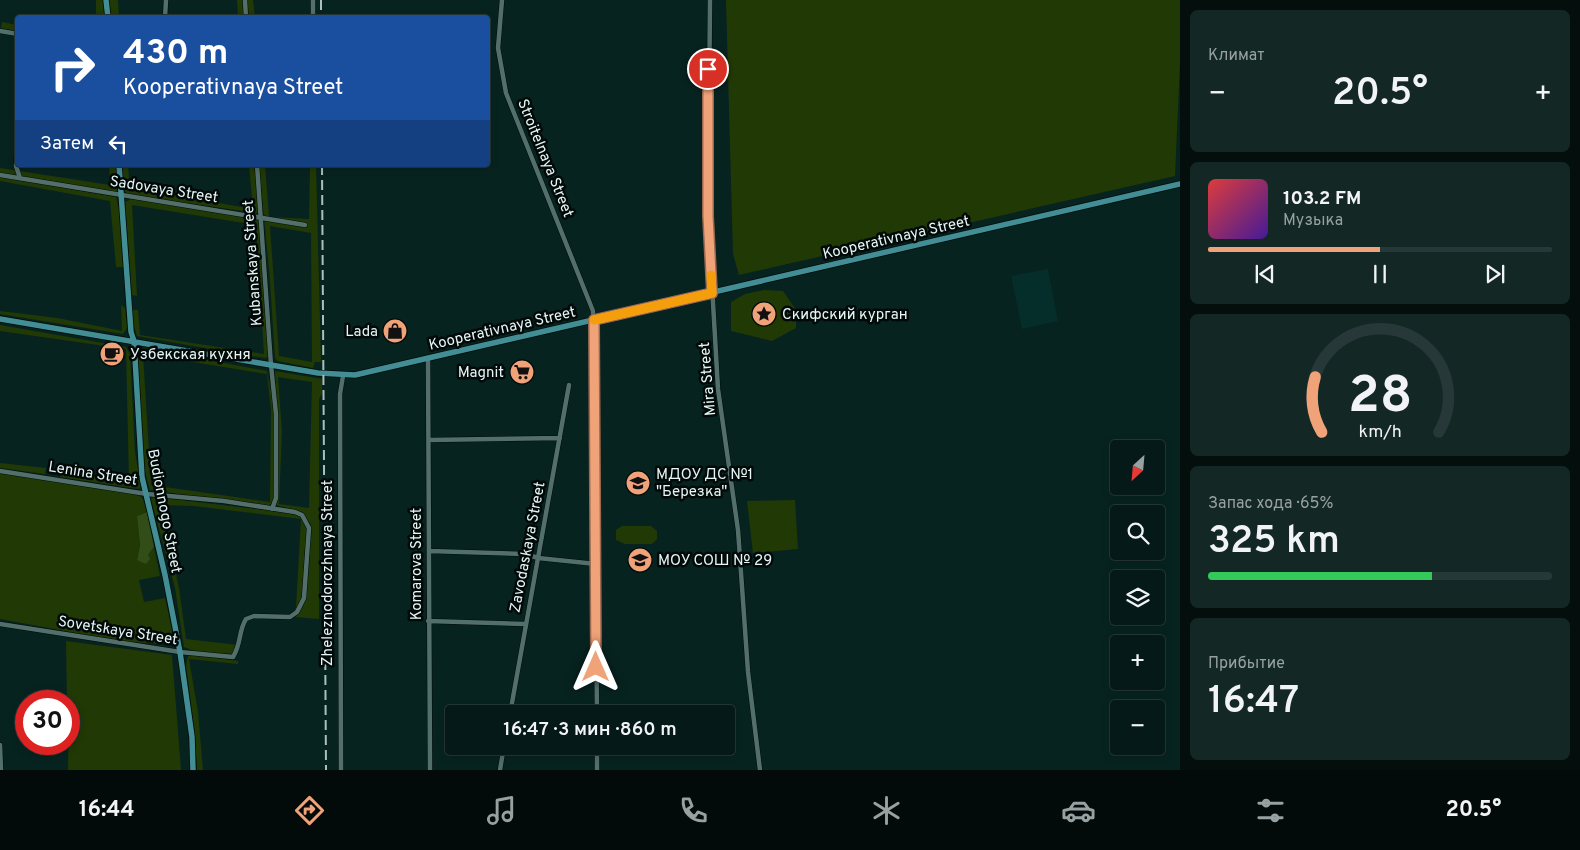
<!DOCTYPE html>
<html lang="ru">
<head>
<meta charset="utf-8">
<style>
  :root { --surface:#051a18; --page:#132725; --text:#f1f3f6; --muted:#97a1a2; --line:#263837; --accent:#f0a279 }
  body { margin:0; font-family:Overpass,sans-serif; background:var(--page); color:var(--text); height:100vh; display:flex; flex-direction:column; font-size:19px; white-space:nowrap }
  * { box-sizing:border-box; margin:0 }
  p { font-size:16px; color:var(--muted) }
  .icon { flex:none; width:28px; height:28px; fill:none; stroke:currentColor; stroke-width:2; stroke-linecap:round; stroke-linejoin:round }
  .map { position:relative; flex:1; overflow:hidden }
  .drawer { display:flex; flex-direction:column; gap:10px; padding:10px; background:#030e0d; width:400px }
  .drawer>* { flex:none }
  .guide { position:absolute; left:15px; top:15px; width:475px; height:152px; border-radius:5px; box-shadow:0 2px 8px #0003,0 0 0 1px var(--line); background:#1a4fa0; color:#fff; overflow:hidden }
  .needle { width:32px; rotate:206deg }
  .tools { position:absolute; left:1110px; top:440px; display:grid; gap:10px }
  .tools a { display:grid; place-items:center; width:55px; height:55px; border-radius:5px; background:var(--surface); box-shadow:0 2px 8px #0003,0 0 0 1px var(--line); font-size:25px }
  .speed { position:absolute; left:15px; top:690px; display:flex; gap:10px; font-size:25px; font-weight:700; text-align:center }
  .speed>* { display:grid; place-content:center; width:65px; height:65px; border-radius:50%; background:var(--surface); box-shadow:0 2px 8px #0003,0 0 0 1px var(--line); line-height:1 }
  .speed .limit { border:8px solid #d22; background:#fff; color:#111 }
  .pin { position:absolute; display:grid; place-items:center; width:42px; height:42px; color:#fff; margin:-21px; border:2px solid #fff; border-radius:50%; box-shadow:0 1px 5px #0007 }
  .me { position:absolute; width:55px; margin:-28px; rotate:0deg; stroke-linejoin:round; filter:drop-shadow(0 0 4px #0008) }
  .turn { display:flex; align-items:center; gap:18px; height:105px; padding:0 25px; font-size:22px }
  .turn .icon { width:65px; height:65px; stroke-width:2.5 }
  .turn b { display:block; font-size:35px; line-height:42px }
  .then { display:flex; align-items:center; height:48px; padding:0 25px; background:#0003; gap:10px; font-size:19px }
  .big { font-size:38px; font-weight:600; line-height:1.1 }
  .drawer .tile { flex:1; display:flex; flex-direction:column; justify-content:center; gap:8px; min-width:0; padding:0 18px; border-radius:8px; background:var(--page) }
  .drawer .dial { align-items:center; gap:0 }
  .dial svg { height:130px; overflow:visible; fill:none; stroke:var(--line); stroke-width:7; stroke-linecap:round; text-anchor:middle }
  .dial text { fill:var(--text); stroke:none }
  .song { display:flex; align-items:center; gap:15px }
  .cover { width:60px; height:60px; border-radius:8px; background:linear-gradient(135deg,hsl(0 70% 55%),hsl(260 70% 35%)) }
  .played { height:5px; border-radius:2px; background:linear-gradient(90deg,var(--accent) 50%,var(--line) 50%) }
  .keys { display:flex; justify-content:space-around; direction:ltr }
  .heat { display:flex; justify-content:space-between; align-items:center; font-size:28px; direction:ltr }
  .charge { height:8px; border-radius:4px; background:linear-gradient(90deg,#34c759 65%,var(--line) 0) }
  .trip { position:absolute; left:445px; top:705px; width:290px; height:50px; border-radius:5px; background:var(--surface); box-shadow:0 2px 8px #0003,0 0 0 1px var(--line); font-weight:600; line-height:50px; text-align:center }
  .dock { display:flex; height:80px; justify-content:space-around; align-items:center; background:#020a0a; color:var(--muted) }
  .dock .icon { width:35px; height:35px }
  .dock .active { color:var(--accent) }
  .dock b { font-size:22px; color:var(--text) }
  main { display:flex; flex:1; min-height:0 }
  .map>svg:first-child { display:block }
  .built { fill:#052d2a }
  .green { fill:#213905; fill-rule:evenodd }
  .forest { fill:#324d18 }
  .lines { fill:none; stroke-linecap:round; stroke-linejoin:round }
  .street-casing { stroke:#000c0a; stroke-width:5.5 }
  .secondary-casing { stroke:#000c0a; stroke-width:7 }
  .street { stroke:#536f6c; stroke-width:4.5 }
  .secondary { stroke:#438d94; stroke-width:5.5 }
  .rail { stroke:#acbfbd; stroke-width:2; stroke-dasharray:10 5; stroke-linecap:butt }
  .route-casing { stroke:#9c694f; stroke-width:12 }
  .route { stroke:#f0a279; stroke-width:9 }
  .slow { stroke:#f59e0b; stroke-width:9 }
  .labels { text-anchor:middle; stroke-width:5; stroke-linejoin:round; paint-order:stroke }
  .street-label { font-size:15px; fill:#e6f6f4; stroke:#020a09 }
  .poi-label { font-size:15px; fill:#e6f6f4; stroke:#020a09; text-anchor:start }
</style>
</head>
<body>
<main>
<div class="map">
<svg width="1180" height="770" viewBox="0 0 1180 770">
  <rect width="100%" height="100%" fill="#072320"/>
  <path class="built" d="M1048 269 1058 321 1022 329 1011 276Z"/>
  <path class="green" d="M96 0H104L105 17H96Z
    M109 0H118L119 17H111Z
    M237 0H243L244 17H238Z
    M247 0H253L255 17H248Z
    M726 0H1180V62L1175 176 739 275 733 254Z
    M2 22 17 25V31L1 28Z
    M109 165H116L117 192 0 173V168L110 185Z
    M122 165H128L130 190 179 196 253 209 249 165H255L258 213 128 195 125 191Z
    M259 165H265L269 217 309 219 310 167 316 165 321 362H315L313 368 278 361 275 358 270 280ZM270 226 311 233 312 362 279 356Z
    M0 177 116 197 120 213 124 267H116L110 201 0 181Z
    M131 199 205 209 259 221 269 356 266 358 244 355 137 336 133 323V310H138L140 335 264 354 256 225 132 205 137 296 132 295 125 202Z
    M764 290 783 291 796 310V328L772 341 731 331V302L745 294Z
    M121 305 125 308 127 328 123 334 0 314V311L57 318 122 331Z
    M0 325 126 347 130 354 135 453 141 485 139 489 60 477 61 471 129 482 126 349 0 331Z
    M143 348 267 371 274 405V498L271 504 267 506 150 490 144 468 138 360V353H142ZM143 354 267 374 271 410 270 502 151 485Z
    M275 371 322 379V394L319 399V619L295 617 305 601 309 565 311 525 302 512 276 505 277 409ZM278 377 312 382 309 508 279 504 282 431Z
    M0 463 46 468 45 474 0 468Z
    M0 473 138 494 143 499 147 512 137 516 140 545 137 559 146 563 148 555 154 547 160 576 139 580 144 602 165 598 174 639 169 644 125 642 0 619Z
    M154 497 291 513C301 516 306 521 307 532L302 600 297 609 291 615 296 607 301 519 194 506 161 505 179 588 186 639 238 645 233 654 197 652 184 647 175 588 151 499Z
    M795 500 798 549 753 553 747 501Z
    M622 526H651L657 531V539L652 544H625L616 540V530Z
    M66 641 172 655 181 770H68L69 701H67Z
    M193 655 238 661V664L189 659 198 712 203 770H197L195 734 186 665 188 656Z"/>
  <path class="forest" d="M147 512 154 547 148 555 150 559 146 564 137 560 140 545 137 516Z"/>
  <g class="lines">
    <defs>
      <path id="street" d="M245 0 246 18
        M313 0V18
        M502 0 498 48 506 93 593 311 597 714
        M710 0 708 216 718 389 738 530 748 672 760 770
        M165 18 166 0
        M0 31 18 34
        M18 133 16 166 20 178
        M257 165 271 365 276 414V498L272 509
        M0 175 305 225
        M428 358 430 770
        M429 440 560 438
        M0 471 147 494 224 501 295 512 302 515 309 528 304 598 297 612 290 617 254 616 246 619C238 632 242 642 233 657L180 652 0 624
        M429 551 526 554 538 558 596 564
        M428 621 525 624
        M510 714 569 385
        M0 745 1 770
        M597 746V770
        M341 770 340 394 343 376
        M500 770 504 746"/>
      <path id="secondary" d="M106 0 108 18
        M119 165 131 332 134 341 142 477 165 575 180 652 192 737 193 770
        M0 319 318 373 355 375 1180 184"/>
    </defs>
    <use href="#street" class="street-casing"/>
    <use href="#secondary" class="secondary-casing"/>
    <use href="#street" class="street"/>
    <use href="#secondary" class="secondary"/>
    <path class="rail" d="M321 0V18
      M322 165 326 770"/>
  </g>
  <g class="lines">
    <defs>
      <path id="route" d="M596 667 594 320 712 293 708 216V69"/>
    </defs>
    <use href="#route" class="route-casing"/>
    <use href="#route" class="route"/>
    <path class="slow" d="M594 320 712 293 711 275"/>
  </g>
  <defs>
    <symbol id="sight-disc" viewBox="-11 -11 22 22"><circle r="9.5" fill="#f0a279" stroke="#020a09"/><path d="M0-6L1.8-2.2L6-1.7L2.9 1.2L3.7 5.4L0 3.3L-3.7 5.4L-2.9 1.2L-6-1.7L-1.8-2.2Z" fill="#111"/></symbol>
    <symbol id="shop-disc" viewBox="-11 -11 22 22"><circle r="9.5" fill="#f0a279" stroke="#020a09"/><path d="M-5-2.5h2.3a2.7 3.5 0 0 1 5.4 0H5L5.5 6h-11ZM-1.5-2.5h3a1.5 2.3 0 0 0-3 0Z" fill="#111"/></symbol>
    <symbol id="cafe-disc" viewBox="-11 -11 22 22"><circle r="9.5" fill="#f0a279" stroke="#020a09"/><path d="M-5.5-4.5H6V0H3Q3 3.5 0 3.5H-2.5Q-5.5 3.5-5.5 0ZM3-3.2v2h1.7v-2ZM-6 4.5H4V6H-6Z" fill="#111"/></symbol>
    <symbol id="supermarket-disc" viewBox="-11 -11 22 22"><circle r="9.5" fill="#f0a279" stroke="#020a09"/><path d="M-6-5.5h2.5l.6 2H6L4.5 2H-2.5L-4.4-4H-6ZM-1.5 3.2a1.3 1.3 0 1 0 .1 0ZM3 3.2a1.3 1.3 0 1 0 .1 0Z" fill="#111"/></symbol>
    <symbol id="school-disc" viewBox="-11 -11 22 22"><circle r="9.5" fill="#f0a279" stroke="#020a09"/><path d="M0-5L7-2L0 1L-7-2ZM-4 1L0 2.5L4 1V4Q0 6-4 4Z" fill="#111"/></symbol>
  </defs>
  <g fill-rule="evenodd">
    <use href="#sight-disc" x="750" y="300" width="28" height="28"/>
    <use href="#shop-disc" x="381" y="317" width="28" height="28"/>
    <use href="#cafe-disc" x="98" y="340" width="28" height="28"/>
    <use href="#supermarket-disc" x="508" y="358" width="28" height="28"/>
    <use href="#school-disc" x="624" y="469" width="28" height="28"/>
    <use href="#school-disc" x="626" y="546" width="28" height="28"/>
  </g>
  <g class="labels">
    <g class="street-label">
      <text transform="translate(546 158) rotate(68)" y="5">Stroitelnaya Street</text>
      <text transform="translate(164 189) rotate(9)" y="5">Sadovaya Street</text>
      <text transform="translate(896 237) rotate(-13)" y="5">Kooperativnaya Street</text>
      <text transform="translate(252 263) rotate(-94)" y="5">Kubanskaya Street</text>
      <text transform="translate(502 328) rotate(-13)" y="5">Kooperativnaya Street</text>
      <text transform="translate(707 379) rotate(-95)" y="5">Mira Street</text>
      <text transform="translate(93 473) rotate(9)" y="5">Lenina Street</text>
      <text transform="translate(165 511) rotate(79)" y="5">Budionnogo Street</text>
      <text transform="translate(527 547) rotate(-79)" y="5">Zavodaskaya Street</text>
      <text transform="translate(416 564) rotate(-90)" y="5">Komarova Street</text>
      <text transform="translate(327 573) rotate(-90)" y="5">Zheleznodorozhnaya Street</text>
      <text transform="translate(118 630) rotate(9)" y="5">Sovetskaya Street</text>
    </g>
    <g class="poi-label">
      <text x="782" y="319">Скифский курган</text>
      <text x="378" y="336" text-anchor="end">Lada</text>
      <text x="130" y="359">Узбекская кухня</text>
      <text x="504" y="377" text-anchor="end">Magnit</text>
      <text x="656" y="479">МДОУ ДС №1<tspan x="656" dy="17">"Березка"</tspan></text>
      <text x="658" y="565">МОУ СОШ № 29</text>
    </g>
  </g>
</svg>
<div class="tools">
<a><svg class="needle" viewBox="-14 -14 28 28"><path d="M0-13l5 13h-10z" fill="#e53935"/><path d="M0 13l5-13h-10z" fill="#97a1a2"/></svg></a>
<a><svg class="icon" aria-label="search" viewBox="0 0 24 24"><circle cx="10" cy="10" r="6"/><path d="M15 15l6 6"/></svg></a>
<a><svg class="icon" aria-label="layers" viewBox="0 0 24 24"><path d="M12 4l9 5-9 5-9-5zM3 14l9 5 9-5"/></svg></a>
<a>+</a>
<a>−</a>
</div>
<div class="speed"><div class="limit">30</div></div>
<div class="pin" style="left:708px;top:69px;background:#d93025"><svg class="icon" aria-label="arrive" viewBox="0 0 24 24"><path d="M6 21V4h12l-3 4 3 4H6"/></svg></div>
<svg class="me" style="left:596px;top:667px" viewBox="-20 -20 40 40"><path d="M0-17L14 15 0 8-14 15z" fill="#f0a279" stroke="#fff" stroke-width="4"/></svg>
<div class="trip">16:47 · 3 мин · 860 m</div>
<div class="guide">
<div class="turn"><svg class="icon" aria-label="right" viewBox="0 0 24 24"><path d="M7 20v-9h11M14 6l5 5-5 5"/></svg><div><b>430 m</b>Kooperativnaya Street</div></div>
<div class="then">Затем<svg class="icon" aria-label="left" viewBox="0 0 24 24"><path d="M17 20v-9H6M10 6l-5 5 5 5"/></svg></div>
</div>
</div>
<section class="drawer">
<div class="tile"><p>Климат</p>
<div class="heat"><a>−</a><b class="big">20.5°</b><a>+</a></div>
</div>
<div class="tile">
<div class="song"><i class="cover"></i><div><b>103.2 FM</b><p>Музыка</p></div></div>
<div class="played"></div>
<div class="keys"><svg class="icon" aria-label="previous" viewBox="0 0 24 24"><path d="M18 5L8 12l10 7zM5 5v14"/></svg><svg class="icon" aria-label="pause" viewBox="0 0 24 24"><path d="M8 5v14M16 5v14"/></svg><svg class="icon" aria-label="next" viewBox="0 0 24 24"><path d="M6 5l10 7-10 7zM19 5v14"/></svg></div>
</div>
<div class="tile dial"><svg viewBox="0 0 100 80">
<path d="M14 69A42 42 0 1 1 86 69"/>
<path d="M14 69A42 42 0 0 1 10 35" stroke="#f0a279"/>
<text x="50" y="56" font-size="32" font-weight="700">28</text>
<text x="50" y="72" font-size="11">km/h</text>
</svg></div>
<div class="tile"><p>Запас хода · 65%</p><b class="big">325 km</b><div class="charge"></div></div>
<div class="tile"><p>Прибытие</p><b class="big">16:47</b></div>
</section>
</main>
<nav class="dock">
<b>16:44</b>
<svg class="icon active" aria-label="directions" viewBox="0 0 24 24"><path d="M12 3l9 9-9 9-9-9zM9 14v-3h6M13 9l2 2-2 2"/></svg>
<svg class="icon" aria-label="music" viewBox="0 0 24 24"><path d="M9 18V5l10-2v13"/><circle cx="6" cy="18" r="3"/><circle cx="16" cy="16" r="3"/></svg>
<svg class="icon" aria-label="phone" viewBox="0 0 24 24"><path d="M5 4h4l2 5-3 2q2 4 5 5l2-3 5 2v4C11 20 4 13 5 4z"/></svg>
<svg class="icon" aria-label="climate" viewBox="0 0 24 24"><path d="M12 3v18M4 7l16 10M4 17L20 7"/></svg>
<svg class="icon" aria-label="car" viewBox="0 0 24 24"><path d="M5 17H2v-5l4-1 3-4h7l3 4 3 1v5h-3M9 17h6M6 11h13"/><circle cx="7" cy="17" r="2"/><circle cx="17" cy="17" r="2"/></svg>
<svg class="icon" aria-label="filters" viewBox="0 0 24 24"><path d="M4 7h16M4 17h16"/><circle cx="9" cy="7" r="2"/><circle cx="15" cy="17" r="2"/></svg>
<b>20.5°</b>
</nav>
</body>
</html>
